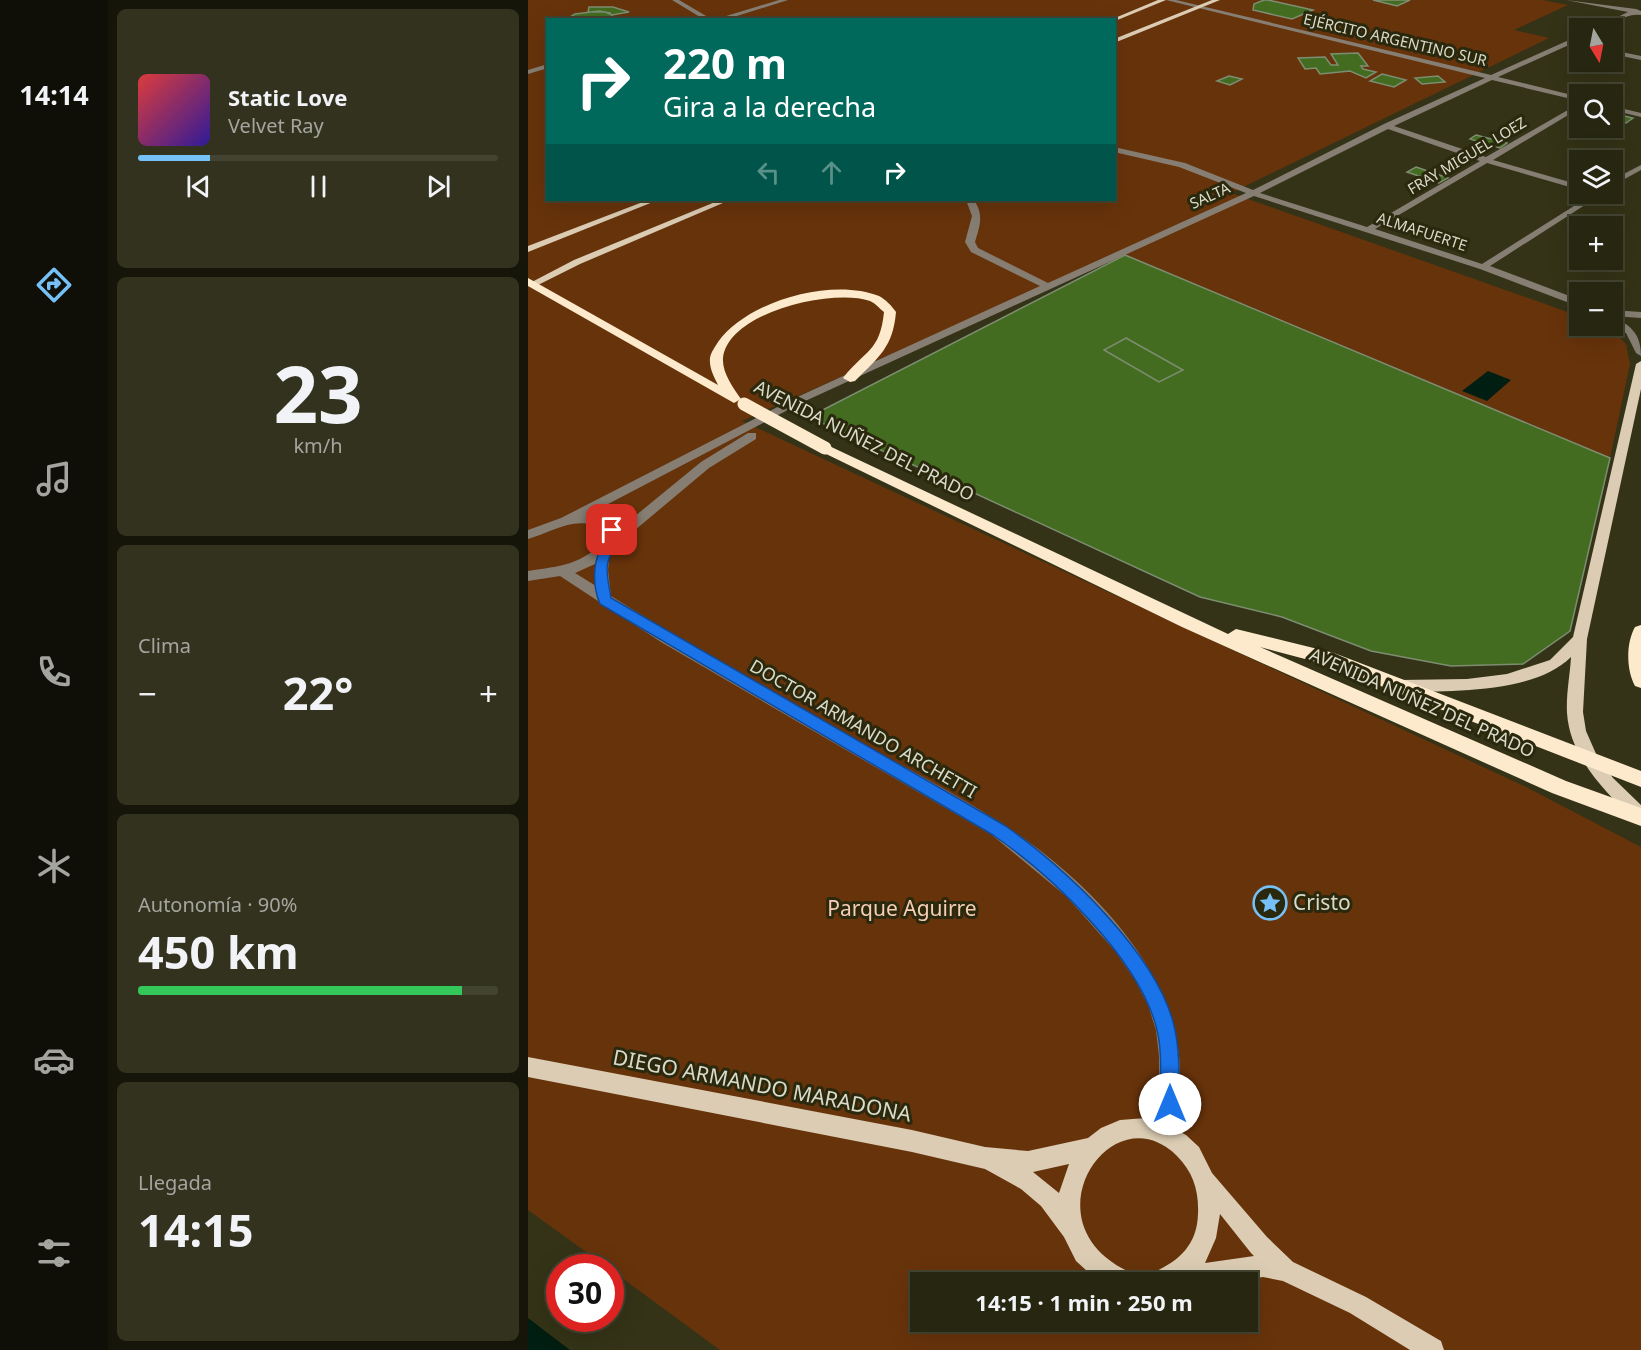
<!DOCTYPE html>
<html lang="es">
<head>
<meta charset="utf-8">
<style>
  :root { --surface:#272611; --page:#33321f; --text:#f1f3f6; --muted:#a4a59f; --line:#434331; --accent:#75c0f6 }
  body { margin:0; font-family:"Noto Sans",sans-serif; background:var(--page); color:var(--text); height:100vh; display:flex; flex-direction:column; font-size:22px; white-space:nowrap }
  * { box-sizing:border-box; margin:0 }
  p { font-size:20px; color:var(--muted) }
  .icon { flex:none; width:33px; height:33px; fill:none; stroke:currentColor; stroke-width:2; stroke-linecap:round; stroke-linejoin:round }
  .map { position:relative; flex:1; overflow:hidden }
  .side { display:flex; flex-direction:column; gap:9px; padding:9px; background:#151509; width:420px }
  .side>* { flex:none }
  .banner { position:absolute; left:18px; top:18px; width:570px; height:183px; border-radius:0px; box-shadow:0 6px 24px #0002,0 0 0 2px var(--line); background:#00695c; color:#fff; overflow:hidden }
  .needle { width:39px; rotate:170deg }
  .buttons { position:absolute; left:1041px; top:18px; display:grid; gap:12px }
  .buttons a { display:grid; place-items:center; width:54px; height:54px; border-radius:0px; background:var(--surface); box-shadow:0 6px 24px #0002,0 0 0 2px var(--line); font-size:30px }
  .speed { position:absolute; left:18px; top:1254px; display:flex; gap:12px; font-size:30px; font-weight:700; text-align:center }
  .speed>* { display:grid; place-content:center; width:78px; height:78px; border-radius:50%; background:var(--surface); box-shadow:0 6px 24px #0002,0 0 0 2px var(--line); line-height:1 }
  .speed .limit { border:9px solid #d22; background:#fff; color:#111 }
  .pin { position:absolute; display:grid; place-items:center; width:51px; height:51px; color:#fff; margin:-26px; border-radius:12px; box-shadow:0 3px 9px #0006 }
  .me { position:absolute; width:66px; margin:-33px; rotate:0deg; stroke-linejoin:round; filter:drop-shadow(0 0 4px #0008) }
  .turn { display:flex; align-items:center; gap:21px; height:126px; padding:0 18px; font-size:27px }
  .turn .icon { width:78px; height:78px; stroke-width:2.5 }
  .turn b { display:block; font-size:42px; line-height:51px }
  .lanes { display:flex; align-items:center; height:57px; padding:0 18px; background:#0003; justify-content:center; gap:30px; direction:ltr }
  .lanes .off { opacity:.35 }
  .big { font-size:45px; font-weight:700; line-height:1.1 }
  .side .tile { flex:1; display:flex; flex-direction:column; justify-content:center; gap:9px; min-width:0; padding:0 21px; border-radius:9px; background:var(--page) }
  .side .dial { align-items:center; gap:0 }
  .dial b { font-size:78px; line-height:1 }
  .song { display:flex; align-items:center; gap:18px }
  .cover { width:72px; height:72px; border-radius:9px; background:linear-gradient(135deg,hsl(0 70% 55%),hsl(250 70% 35%)) }
  .played { height:6px; border-radius:3px; background:linear-gradient(90deg,var(--accent) 20%,var(--line) 20%) }
  .keys { display:flex; justify-content:space-around; direction:ltr }
  .heat { display:flex; justify-content:space-between; align-items:center; font-size:33px; direction:ltr }
  .charge { height:9px; border-radius:4px; background:linear-gradient(90deg,#34c759 90%,var(--line) 0) }
  .trip { position:absolute; left:382px; top:1272px; width:348px; height:60px; border-radius:0px; background:var(--surface); box-shadow:0 6px 24px #0002,0 0 0 2px var(--line); font-weight:700; line-height:60px; text-align:center }
  main { display:flex; flex:1; min-height:0 }
  .dock { display:flex; flex-direction:column; width:108px; justify-content:space-around; align-items:center; background:#100f07; color:var(--muted) }
  .dock .icon { width:42px; height:42px }
  .dock .on { color:var(--accent) }
  .dock b { font-size:27px; color:var(--text) }
  .map>svg:first-child { display:block }
  .green { fill:#67330b; fill-rule:evenodd }
  .water { fill:#001e11 }
  .building { fill:#436c20; stroke:#7d8d72; stroke-width:1.5 }
  .lines { fill:none; stroke-linecap:round; stroke-linejoin:round }
  .minor { fill:#867e73; fill-rule:evenodd }
  .major { fill:#dbccb3; fill-rule:evenodd }
  .highway { fill:#fdeacd; fill-rule:evenodd }
  .highway-bridge { stroke:#fdeacd; stroke-width:13 }
  .route { fill:#1a73e8; stroke:#114b97; stroke-width:1.5 }
  .labels { text-anchor:middle; stroke-width:6; stroke-linejoin:round; paint-order:stroke }
  .far-street-label { font-size:15px; fill:#dadac9; stroke:#2a280d }
  .street-label { font-size:18px; fill:#dadac9; stroke:#2a280d }
  .near-poi-label { font-size:21px; fill:#dadac9; stroke:#2a280d; text-anchor:start }
  .near-park-label { font-size:21px; fill:#f7cdb4; stroke:#2a280d }
  .near-street-label { font-size:21px; fill:#dadac9; stroke:#2a280d }
</style>
</head>
<body>
<main>
<nav class="dock">
<b>14:14</b>
<svg class="icon on" aria-label="directions" viewBox="0 0 24 24"><path d="M12 3l9 9-9 9-9-9zM9 14v-3h6M13 9l2 2-2 2"/></svg>
<svg class="icon" aria-label="music" viewBox="0 0 24 24"><path d="M9 18V5l10-2v13"/><circle cx="6" cy="18" r="3"/><circle cx="16" cy="16" r="3"/></svg>
<svg class="icon" aria-label="phone" viewBox="0 0 24 24"><path d="M5 4h4l2 5-3 2q2 4 5 5l2-3 5 2v4C11 20 4 13 5 4z"/></svg>
<svg class="icon" aria-label="climate" viewBox="0 0 24 24"><path d="M12 3v18M4 7l16 10M4 17L20 7"/></svg>
<svg class="icon" aria-label="car" viewBox="0 0 24 24"><path d="M5 17H2v-5l4-1 3-4h7l3 4 3 1v5h-3M9 17h6M6 11h13"/><circle cx="7" cy="17" r="2"/><circle cx="17" cy="17" r="2"/></svg>
<svg class="icon" aria-label="filters" viewBox="0 0 24 24"><path d="M4 7h16M4 17h16"/><circle cx="9" cy="7" r="2"/><circle cx="15" cy="17" r="2"/></svg>
</nav>
<section class="side">
<div class="tile">
<div class="song"><i class="cover"></i><div><b>Static Love</b><p>Velvet Ray</p></div></div>
<div class="played"></div>
<div class="keys"><svg class="icon" aria-label="previous" viewBox="0 0 24 24"><path d="M18 5L8 12l10 7zM5 5v14"/></svg><svg class="icon" aria-label="pause" viewBox="0 0 24 24"><path d="M8 5v14M16 5v14"/></svg><svg class="icon" aria-label="next" viewBox="0 0 24 24"><path d="M6 5l10 7-10 7zM19 5v14"/></svg></div>
</div>
<div class="tile dial"><b>23</b><p>km/h</p></div>
<div class="tile"><p>Clima</p>
<div class="heat"><a>−</a><b class="big">22°</b><a>+</a></div>
</div>
<div class="tile"><p>Autonomía · 90%</p><b class="big">450 km</b><div class="charge"></div></div>
<div class="tile"><p>Llegada</p><b class="big">14:15</b></div>
</section>
<div class="map">
<svg width="1113" height="1350" viewBox="0 0 1113 1350">
  <rect width="100%" height="100%" fill="#343317"/>
  <path class="green" d="M0 0H1015L1040 5 986 30 1021 38 703 193 1051 316 1052 326H1079L1098 344 1102 364 1082 458 590 253 214 421 998 787 1113 847V1350H192L83 1270 82 1268 79 1267 0 1210ZM20 20H586V200H20ZM393 1282H720V1322H393Z"/>
  <path class="water" d="M960 371 983 380 959 401 934 391Z
    M0 1318 42 1350H0Z"/>
  <path class="building" d="M736 0H740L785 10 764 19 725 10 726 4Z
    M845 0H882L869 6Z
    M61 7H85L101 12 84 15 77 12H60Z
    M71 11 82 13 85 17 83 20H37L47 14Z
    M830 53 840 66H833L835 69 848 72 838 78 822 71 792 74 788 68 777 69 770 58 797 57 803 65H810L803 54Z
    M854 74 878 80 866 87 842 81Z
    M701 76 714 79 702 85 689 81Z
    M910 76 917 82 894 84 887 78Z
    M1092 115 1105 118 1098 123 1085 119Z
    M948 135 979 143 972 148 942 139Z
    M888 167 920 178 911 183 879 172Z
    M597 255 1082 458 1042 631 995 664 923 666 843 651 754 617 672 597 281 417Z
    M598 338 655 370 631 382 576 350Z"/>
  <g class="lines">
    <path class="minor" d="M144 0H151L185 20H177Z
      M251 0H260L196 20H185Z
      M638 0H648L963 75 1052 35V40L970 77 1052 97V101L964 80 866 126 958 157 1052 103V108L965 160 1052 185V190L959 163 847 229 954 264 1065 194H1074L962 266 1052 300V307L952 269 726 196 275 402 59 515 80 520 90 530 173 462 220 433H228V439L181 468 82 551 80 570 83 596C156 643 231 685 306 728 363 760 422 790 476 825 558 878 653 972 652 1075 652 1097 652 1122 643 1142L636 1146 629 1142 625 1135 631 1095V1056L628 1030 620 1005 607 980 587 951 539 897 464 835 133 642 78 606 72 604 70 601 32 576 0 581V571C33 566 52 565 77 541V532C51 512 26 532 0 539V530L33 518 267 398 512 286 443 252 437 242 444 216 438 200H446C456 215 452 225 447 242L450 248 520 283 718 193 651 167 586 152V147L657 163 725 190 856 124 957 78ZM860 129 952 161 839 227 732 193ZM67 564 68 586 47 573Z
      M1038 0 1108 9 1113 11V15C1097 12 1083 28 1067 28L1100 12Z
      M1084 50 1113 56V60L1084 54Z
      M20 64V68L0 74V70Z
      M1084 106 1113 113V117L1084 110Z
      M1113 165V170L1084 186V180Z
      M1084 310 1113 312V318L1084 316Z
      M1084 317C1104 325 1113 335 1113 356L1108 353 1098 333 1084 325Z"/>
    <path class="major" d="M630 0H638L587 21 582 20Z
      M684 0H692L586 43V39Z
      M120 200H130L0 252V246Z
      M192 200H202L52 264 8 286 0 284 46 260Z
      M1113 361V389L1059 639 1055 712 1058 731 1069 756 1085 778 1113 805V823L1107 821C1077 791 1042 758 1039 713 1038 694 1042 675 1043 657 1006 694 922 691 872 692L867 690 864 686 867 682 872 680 939 679 979 674 1022 660 1045 637 1108 364Z
      M0 1057 384 1130 457 1147 500 1151 560 1138 573 1128 592 1120 618 1118 636 1123 658 1135 671 1147 684 1173 739 1237 765 1262 838 1297 913 1341 916 1350H882L822 1313 755 1281 735 1277 701 1282H619L622 1274C650 1262 669 1246 670 1214 671 1191 665 1172 649 1156 583 1090 493 1227 606 1274L610 1282H571L548 1261 536 1237 513 1206 493 1189 457 1169 384 1152 0 1077ZM541 1164 531 1193 505 1172ZM692 1214 723 1253 726 1256 677 1263 688 1238Z"/>
    <path class="highway" d="M0 278 190 385C186 377 181 368 182 358 183 352 187 347 190 342 219 301 304 277 351 296 357 299 364 306 368 312 365 347 351 357 327 381L322 382 315 378C337 350 352 352 356 312 351 308 347 303 342 301 305 288 200 312 195 358 194 373 205 387 213 399L206 403 0 286Z
      M297 444 700 634 708 629 806 653 1113 771V787L796 664 732 647 1038 781 1113 808V826L1024 793 654 627 292 451 290 448Z
      M1113 625V688L1107 686C1098 669 1098 643 1107 627Z"/>
    <path class="highway-bridge" d="M216 404 297 448"/>
  </g>
  <path class="route" d="M84 526 90 530V542C74 565 79 572 83 598L476 825C536 866 632 956 647 1030 652 1054 651 1079 651 1104L648 1110 642 1113 635 1110 632 1104C632 1078 635 1051 628 1026 609 957 523 875 465 835L72 604C64 585 64 557 78 541V530Z"/>
  <defs>
    <symbol id="sight-ring" viewBox="-11 -11 22 22"><circle r="9.5" fill="#2a280d" stroke="#75c0f6" stroke-width="1.5"/><path d="M0-6L1.8-2.2L6-1.7L2.9 1.2L3.7 5.4L0 3.3L-3.7 5.4L-2.9 1.2L-6-1.7L-1.8-2.2Z" fill="#75c0f6"/></symbol>
  </defs>
  <g fill-rule="evenodd">
    <use href="#sight-ring" x="723" y="884" width="38" height="38"/>
  </g>
  <g class="labels">
    <g class="far-street-label">
      <text transform="translate(867 40) rotate(13)" y="5">EJÉRCITO ARGENTINO SUR</text>
      <text transform="translate(939 156) rotate(-31)" y="5">FRAY MIGUEL LOEZ</text>
      <text transform="translate(682 196) rotate(-24)" y="5">SALTA</text>
      <text transform="translate(894 232) rotate(18)" y="5">ALMAFUERTE</text>
    </g>
    <g class="street-label">
      <text transform="translate(336 441) rotate(27)" y="6">AVENIDA NUÑEZ DEL PRADO</text>
      <text transform="translate(894 703) rotate(24)" y="6">AVENIDA NUÑEZ DEL PRADO</text>
      <text transform="translate(335 729) rotate(30)" y="6">DOCTOR ARMANDO ARCHETTI</text>
    </g>
    <g class="near-poi-label">
      <text x="765" y="910">Cristo</text>
    </g>
    <g class="near-park-label">
      <text x="374" y="916">Parque Aguirre</text>
    </g>
    <g class="near-street-label">
      <text transform="translate(234 1086) rotate(11)" y="7">DIEGO ARMANDO MARADONA</text>
    </g>
  </g>
</svg>
<div class="buttons">
<a><svg class="needle" viewBox="-14 -14 28 28"><path d="M0-13l5 13h-10z" fill="#e53935"/><path d="M0 13l5-13h-10z" fill="#a4a59f"/></svg></a>
<a><svg class="icon" aria-label="search" viewBox="0 0 24 24"><circle cx="10" cy="10" r="6"/><path d="M15 15l6 6"/></svg></a>
<a><svg class="icon" aria-label="layers" viewBox="0 0 24 24"><path d="M12 4l9 5-9 5-9-5zM3 14l9 5 9-5"/></svg></a>
<a>+</a>
<a>−</a>
</div>
<div class="speed"><div class="limit">30</div></div>
<div class="pin" style="left:84px;top:530px;background:#d93025"><svg class="icon" aria-label="arrive" viewBox="0 0 24 24"><path d="M6 21V4h12l-3 4 3 4H6"/></svg></div>
<svg class="me" style="left:642px;top:1104px" viewBox="-20 -20 40 40"><circle r="19" fill="#fff"/><path d="M0-13L10 11 0 6-10 11z" fill="#1a73e8"/></svg>
<div class="trip">14:15 · 1 min · 250 m</div>
<div class="banner">
<div class="turn"><svg class="icon" aria-label="right" viewBox="0 0 24 24"><path d="M7 20v-9h11M14 6l5 5-5 5"/></svg><div><b>220 m</b>Gira a la derecha</div></div>
<div class="lanes"><svg class="icon off" aria-label="left" viewBox="0 0 24 24"><path d="M17 20v-9H6M10 6l-5 5 5 5"/></svg><svg class="icon off" aria-label="ahead" viewBox="0 0 24 24"><path d="M12 20V5M6 11l6-6 6 6"/></svg><svg class="icon" aria-label="right" viewBox="0 0 24 24"><path d="M7 20v-9h11M14 6l5 5-5 5"/></svg></div>
</div>
</div>
</main>
</body>
</html>
